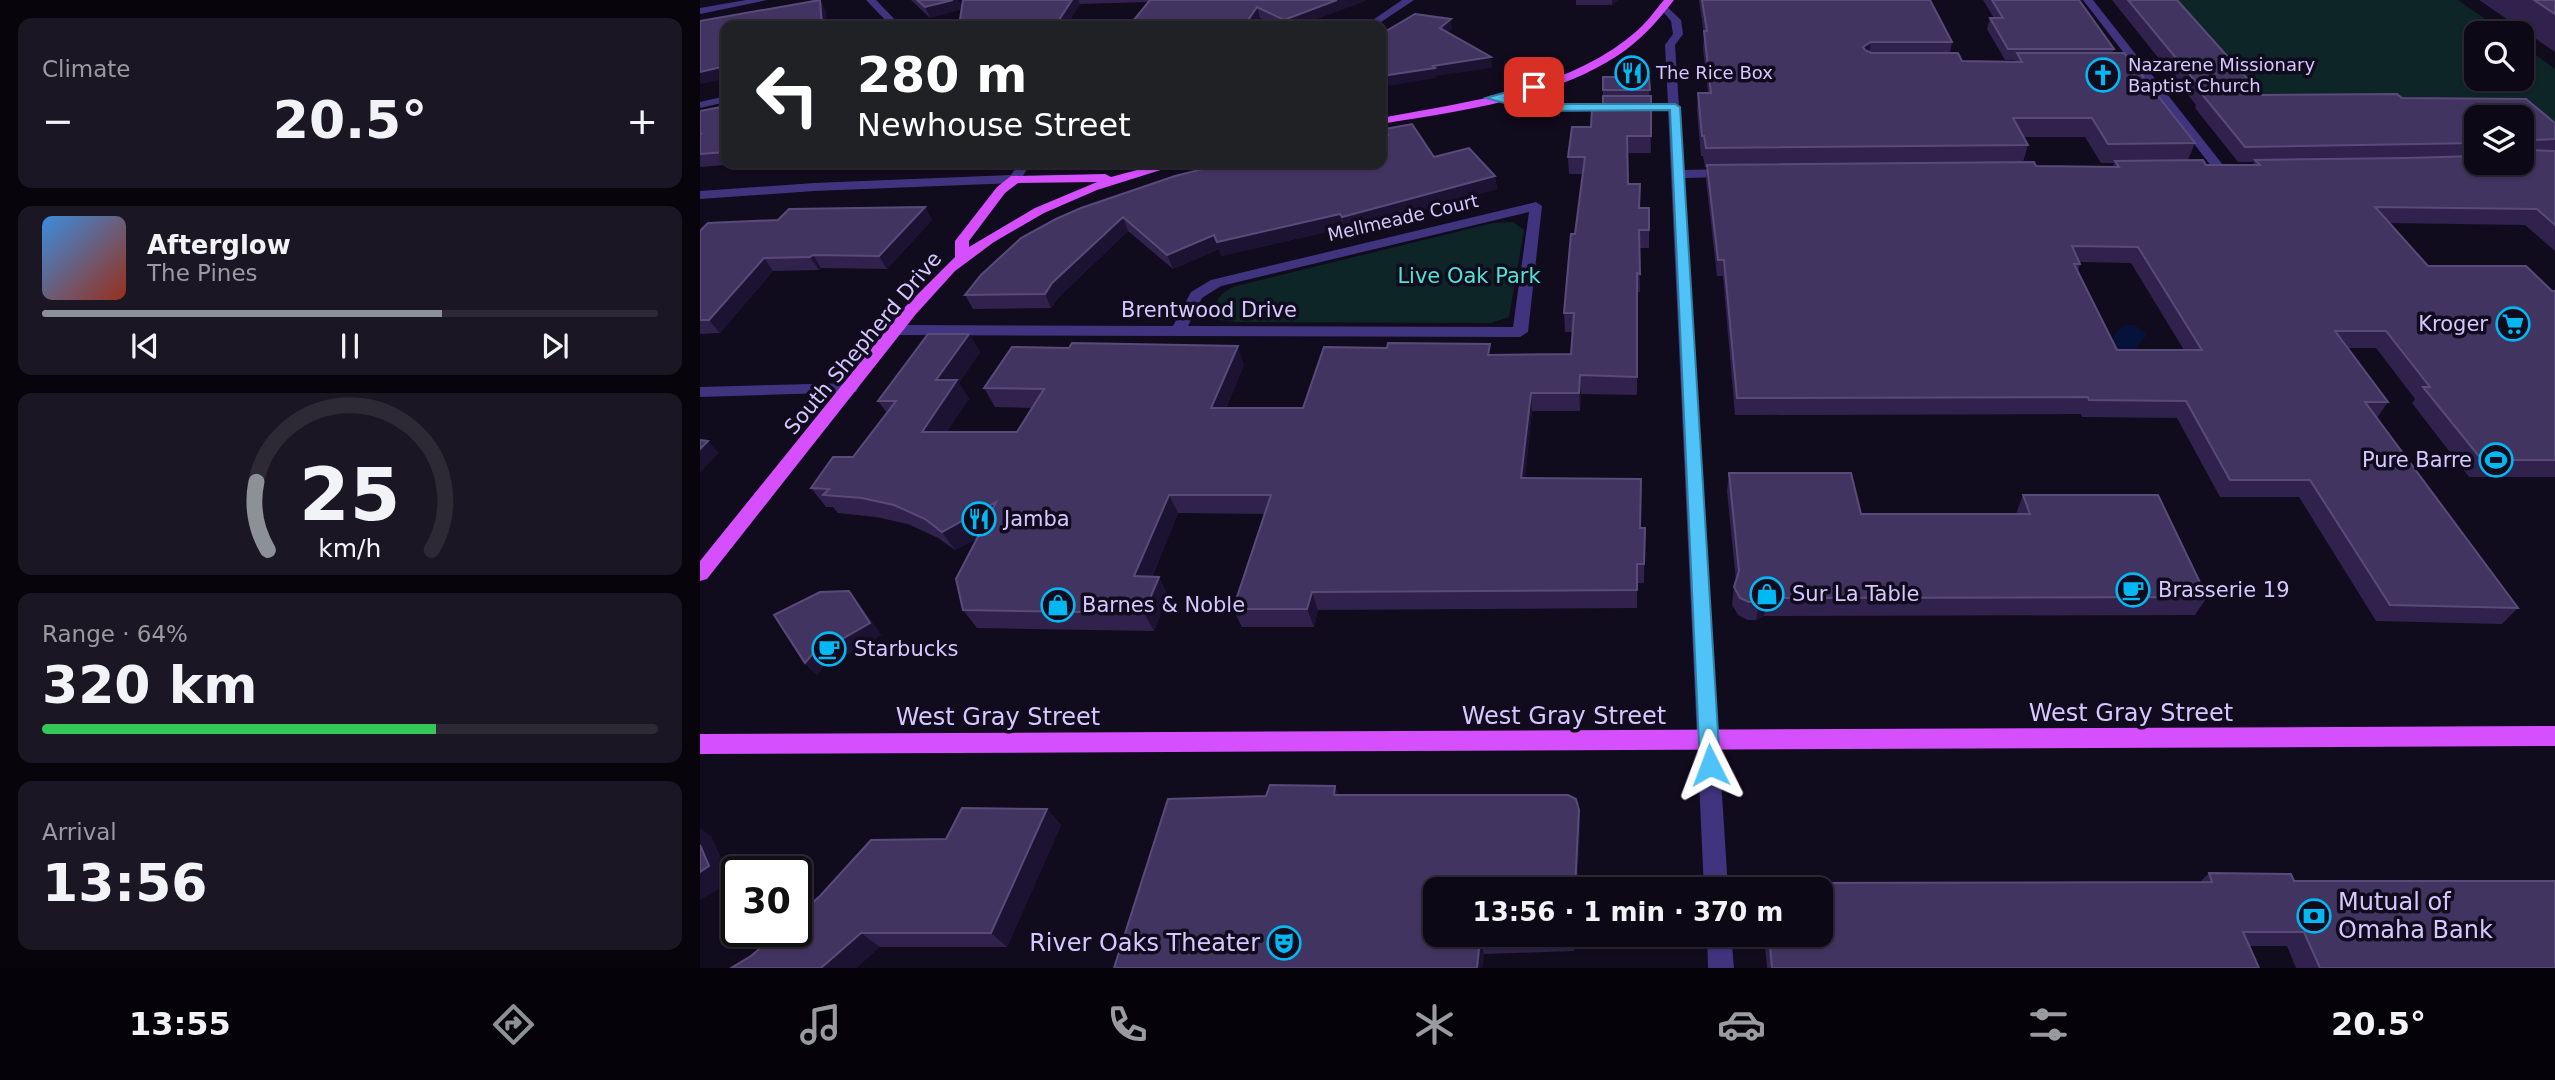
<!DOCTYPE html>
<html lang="en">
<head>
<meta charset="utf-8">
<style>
  :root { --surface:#0d0816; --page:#1b1623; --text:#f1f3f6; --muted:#9a9aa1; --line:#2d2935; --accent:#8c9099 }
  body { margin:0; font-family:"DejaVu Sans",sans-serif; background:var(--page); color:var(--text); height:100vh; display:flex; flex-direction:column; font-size:26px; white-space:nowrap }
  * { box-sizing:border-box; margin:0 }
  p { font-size:23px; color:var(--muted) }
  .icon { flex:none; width:38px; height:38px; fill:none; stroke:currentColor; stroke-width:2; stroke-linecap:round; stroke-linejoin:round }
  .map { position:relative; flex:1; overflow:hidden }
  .details { display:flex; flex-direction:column; gap:18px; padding:18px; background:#07040c; width:700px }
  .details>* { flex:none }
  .top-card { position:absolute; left:21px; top:21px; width:665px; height:147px; border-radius:14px; box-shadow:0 2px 5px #0004,0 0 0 2px var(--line); background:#202124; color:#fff; overflow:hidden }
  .buttons { position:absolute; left:1764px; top:21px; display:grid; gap:14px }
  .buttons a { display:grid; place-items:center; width:70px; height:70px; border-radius:14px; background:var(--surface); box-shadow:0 2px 5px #0004,0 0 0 2px var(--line); font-size:35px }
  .speed { position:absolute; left:21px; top:856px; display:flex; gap:14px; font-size:35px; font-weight:700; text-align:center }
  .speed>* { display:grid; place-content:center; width:91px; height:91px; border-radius:50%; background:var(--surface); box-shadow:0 2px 5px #0004,0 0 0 2px var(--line); line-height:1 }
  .speed .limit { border:4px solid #111; border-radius:10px; background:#fff; color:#111 }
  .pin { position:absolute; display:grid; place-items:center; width:60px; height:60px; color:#fff; margin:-30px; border-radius:14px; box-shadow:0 4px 10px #0006 }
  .me { position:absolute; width:77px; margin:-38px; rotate:357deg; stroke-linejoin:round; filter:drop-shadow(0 0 5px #0008) }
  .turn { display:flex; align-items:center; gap:24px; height:147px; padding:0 21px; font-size:32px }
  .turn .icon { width:91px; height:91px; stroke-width:2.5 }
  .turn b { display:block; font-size:49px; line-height:60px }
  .big { font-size:52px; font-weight:700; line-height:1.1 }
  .details .tile { flex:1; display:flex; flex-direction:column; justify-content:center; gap:10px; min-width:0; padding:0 24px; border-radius:14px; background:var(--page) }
  .details .dial { align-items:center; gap:0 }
  .dial svg { height:182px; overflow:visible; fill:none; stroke:var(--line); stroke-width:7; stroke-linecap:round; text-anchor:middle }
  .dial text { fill:var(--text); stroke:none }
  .song { display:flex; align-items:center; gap:21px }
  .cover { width:84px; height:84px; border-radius:10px; background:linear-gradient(135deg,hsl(210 70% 55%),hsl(10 70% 35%)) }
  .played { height:7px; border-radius:4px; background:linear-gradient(90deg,var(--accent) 65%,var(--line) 65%) }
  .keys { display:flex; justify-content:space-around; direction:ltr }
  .heat { display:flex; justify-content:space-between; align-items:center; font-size:38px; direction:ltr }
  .charge { height:10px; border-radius:5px; background:linear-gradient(90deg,#34c759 64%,var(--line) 0) }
  .trip { position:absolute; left:723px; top:877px; width:410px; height:70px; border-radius:14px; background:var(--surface); box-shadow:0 2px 5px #0004,0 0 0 2px var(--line); font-weight:700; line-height:70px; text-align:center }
  .menu { display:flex; height:112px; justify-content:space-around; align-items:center; background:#050309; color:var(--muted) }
  .menu .icon { width:49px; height:49px }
  .menu .on { color:var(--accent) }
  .menu b { font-size:32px; color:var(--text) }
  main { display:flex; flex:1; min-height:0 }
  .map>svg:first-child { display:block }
  .green { fill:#0e2528 }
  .water { fill:#07123b }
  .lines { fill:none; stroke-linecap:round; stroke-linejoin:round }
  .minor { fill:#41347f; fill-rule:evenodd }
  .major { fill:#d54fff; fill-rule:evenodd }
  .wall { fill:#30224c; fill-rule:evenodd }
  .shaded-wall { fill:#1c1232 }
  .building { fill:#423460; stroke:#594b79; stroke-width:2; fill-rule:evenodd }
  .route { fill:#4fc3f7; stroke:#337fa1; stroke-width:2 }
  .labels { text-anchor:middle; stroke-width:7; stroke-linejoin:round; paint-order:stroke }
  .far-poi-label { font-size:18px; fill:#d5c8ff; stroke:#110b1e; text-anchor:start }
  .far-street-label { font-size:18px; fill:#d5c8ff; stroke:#110b1e }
  .park-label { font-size:21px; fill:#4fe3d2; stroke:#110b1e }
  .street-label { font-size:21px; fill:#d5c8ff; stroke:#110b1e }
  .poi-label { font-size:21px; fill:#d5c8ff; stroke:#110b1e; text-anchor:start }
  .near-street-label { font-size:24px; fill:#d5c8ff; stroke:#110b1e }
  .near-poi-label { font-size:24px; fill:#d5c8ff; stroke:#110b1e; text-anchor:start }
</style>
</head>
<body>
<main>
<section class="details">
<div class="tile"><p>Climate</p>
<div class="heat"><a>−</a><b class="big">20.5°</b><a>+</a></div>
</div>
<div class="tile">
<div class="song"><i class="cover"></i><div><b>Afterglow</b><p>The Pines</p></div></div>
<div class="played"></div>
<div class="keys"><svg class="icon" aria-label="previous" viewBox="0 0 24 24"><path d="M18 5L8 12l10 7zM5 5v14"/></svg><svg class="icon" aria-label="pause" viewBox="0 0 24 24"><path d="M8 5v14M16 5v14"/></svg><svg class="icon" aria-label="next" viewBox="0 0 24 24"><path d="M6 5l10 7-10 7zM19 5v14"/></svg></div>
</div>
<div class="tile dial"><svg viewBox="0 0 100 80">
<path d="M14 69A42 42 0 1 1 86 69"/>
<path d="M14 69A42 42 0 0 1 9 39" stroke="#8c9099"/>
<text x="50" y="56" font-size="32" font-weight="700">25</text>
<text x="50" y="72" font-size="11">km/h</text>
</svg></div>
<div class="tile"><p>Range · 64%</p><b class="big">320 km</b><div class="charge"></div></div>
<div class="tile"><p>Arrival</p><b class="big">13:56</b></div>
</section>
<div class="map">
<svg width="1855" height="968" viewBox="0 0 1855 968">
  <rect width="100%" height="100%" fill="#110b1e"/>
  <path class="green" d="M1472 0H1758L1805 33H1776V79H1822V45L1855 69V142L1813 109 1572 108Z
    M813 222 824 230 809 317 791 323 537 322 520 320 514 316C513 301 522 291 536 286L793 223Z"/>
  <path class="water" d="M1424 325H1435L1447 335 1431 353 1420 352 1412 346 1414 335Z"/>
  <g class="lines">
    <path class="minor" d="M46 0H67L0 14V8Z
      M166 0H176L201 26H191Z
      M702 0H714L675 26H664Z
      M1383 0H1393L1523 165V171H1515Z
      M964 4 981 20 983 34 975 45 983 170 1030 169 1036 173 1030 177 983 178 1028 889H1004L968 110H834L785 98 791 95 834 104H968L965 45 973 34 971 21 959 7Z
      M26 96V102L0 108V102Z
      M319 163H331L319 182 315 183 114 191 0 199V191L114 183 311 175Z
      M836 202 842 206 828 332 820 337 197 335 190 330 197 325 473 326 491 292 511 280ZM829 212 813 327 488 326 502 298 521 286Z
      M150 383 156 384 158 388 156 392 0 397V387Z
      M1007 934H1031L1034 968H1008Z"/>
    <path class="major" d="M964 0H974C957 22 940 41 917 56 849 100 759 111 681 124V118C768 101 870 91 939 29 948 21 956 9 964 0Z
      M463 163H483L397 190 344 213 294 242 255 271 216 314 7 579 0 581V561L205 307 255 257V241L297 187 311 176 405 174 411 177ZM397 182 335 208 269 247V241L305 193 318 183Z
      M1855 726V746L0 754V734Z"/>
  </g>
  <path class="wall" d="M211 0H258L262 8 263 0H667L598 26H577L560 18 554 26H435L433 21 449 2 380 4 366 26H259L261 9 230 18Z
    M876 0H918L912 5H876Z
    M999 0H1230L1252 42 1250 53H1258L1262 61 1315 62V60H1305L1287 29 1290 18H1294L1283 0H1379L1414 49 1412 53H1424L1495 143 1488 160H1503L1506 165H1553L1554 162H1538L1495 108 1496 105 1412 0H1477L1562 95 1697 94 1702 98 1826 99 1855 123V251L1825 225 1689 223 1728 266H1826L1852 291H1855V477H1769L1712 403 1715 399 1676 348H1648L1688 402 1677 418 1818 608 1802 624 1676 621 1599 497H1520L1477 418 1382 417 1381 414 1035 415 1023 276H1017L1006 180 1007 167H1005L1003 156H1001L997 111 998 93H1008L1003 49 1004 35ZM1776 117H1822V163H1776ZM1324 137H1385L1401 163H1414L1413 167 1336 166 1334 162H1323L1328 145ZM1380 262 1431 263 1484 350H1417L1378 271 1380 264Z
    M1779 0H1855V52Z
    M903 77H949L951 153H928V184L949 230V248H939L940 292H937V395L881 394 880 411H832L825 478 940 528H945L944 583H937V608L618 610 614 627H542L533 609 565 514 478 513 452 577H459L468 596 454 631 277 628 263 610 278 538 255 550 238 538 208 524 176 517 138 513 133 507H126L111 488 153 457 187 413 178 401 269 334 280 352 259 383 269 399 246 432H317L332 408 295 407 284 388 544 365 526 408H603L791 355 871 354 873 332H865L864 313 883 174H869L868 157 903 109Z
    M26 106V163H39L38 164 0 167V111Z
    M685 129 734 157 795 176 797 189 645 231 644 228 521 256 519 249 473 269 428 231 359 297 351 308 273 309 265 295 321 238 686 135Z
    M225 207 232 220 187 269 121 268 119 270 73 271 20 333 0 334V231L78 220Z
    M1029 473 1161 514H1316L1323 495 1507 597 1495 615 1064 616 1056 620H1047L1038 615 1032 605 1034 587 1036 581 1027 491Z
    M159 604 181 635 135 662H127L117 675 105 663 74 615Z
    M639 795 879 810 880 825 877 889H735L875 934 874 951 784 954 782 968H414Z
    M347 809 361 825 307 947H180L31 968 246 839Z
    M1509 873 1594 881 1855 968H1596L1587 946H1549L1559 968H1067L1064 934H1120L1500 882Z"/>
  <path class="shaded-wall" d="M120 0 126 11 127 26H122Z
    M253 0H258L262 9 230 18 225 7Z
    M372 0H378L380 4 366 26H355Z
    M637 0H667L598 26H585L584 20Z
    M912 0H918L912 5Z
    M557 7 560 18 554 26H547L546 23Z
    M751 19 752 29 742 38 740 28Z
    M1171 42 1168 60 1163 47Z
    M791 57 792 68 736 76V78L681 87V76L733 66Z
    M26 66V79L0 84V72Z
    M795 176 797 189 645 231 642 217Z
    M225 207 232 220 187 269 179 256Z
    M640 214 644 228 521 256 519 249 473 269 467 255 514 235Z
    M423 217 428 231 359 297 351 308 345 294 352 283Z
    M113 255 121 268 119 270 110 257Z
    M64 258 73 271 20 333 9 320Z
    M269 334 280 352 259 383 269 399 234 451 222 432 236 380Z
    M538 346 544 365 518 426 511 408Z
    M880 375 881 394 880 411 879 393Z
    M831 393 832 411 823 496 821 478Z
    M8 441 19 453 0 473V449Z
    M469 495 478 513 444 595 434 576Z
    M296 502 308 521 255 550 242 532Z
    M459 577 468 596 454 631 444 613Z
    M149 591 159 604 181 635 135 662 123 650Z
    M612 592 618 610 614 627 607 609Z
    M1066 598 1064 616 1056 620 1059 602Z
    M115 651 127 662 117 675 105 663Z
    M635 786 642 802 634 795Z
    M347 809 361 825 307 947 291 933Z
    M879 810 880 825 877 889H875Z
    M0 828 11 836 32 881 0 900Z
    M161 933 180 947 157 968H121Z
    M873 934H875L874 951Z
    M780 940 784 954 782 968H777Z"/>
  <path class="building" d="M120 0 122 26H26V66L0 72V21Z
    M217 0H253L225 7Z
    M263 0H372L355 26H322L323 24 291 26H259Z
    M450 0H637L584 20 557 7 546 23 433 21Z
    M1002 0H1230L1252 42H1171L1163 47 1165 50 1171 53H1258L1262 61 1322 62 1317 53H1424L1495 143 1408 144 1392 118H1313L1328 145 1006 148 1004 136H1002L998 93H1011L1004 31H1007Z
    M1292 0H1379L1414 49H1308L1290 18H1303Z
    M1428 0H1477L1562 95 1697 94 1702 98 1826 99 1855 123V139L1832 140 1830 145H1822V117H1776V143L1545 147 1501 93H1505Z
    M1834 0H1855V14Z
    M715 14 751 19 740 28 791 57 733 66 735 68 681 76V34Z
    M903 77H949L950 90H903Z
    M903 96H951V136H927L928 184H940L939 208H949V230H939L940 274 937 273V377L880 375 879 393H831L821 478 941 479 940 528H945L944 564H937V590L612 592 607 609H533L571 495H469L434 576 459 577 444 613 263 610 256 579 296 502 242 532 225 519 194 505 162 498 123 495 129 489 111 488 133 457H153L196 401H178L228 334H269L236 380H257L222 432H317L344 389 284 388 312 347 369 348 372 343 538 346 511 408H603L624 347 687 348 688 343 790 344 788 355 871 354 874 313H864L866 290 871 234H875L885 157H868L872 127H891L892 109H903Z
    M26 106V152L0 154V135L2 133 0 134V111Z
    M712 124 734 157 769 148 795 176 642 217 640 214 517 242 514 235 467 255 423 217 352 283 345 294 265 295 281 275 321 238 356 219 381 208 475 176 527 163H681V136L688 135 685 129Z
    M1828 150 1855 151V225L1837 209 1675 207 1728 266H1826L1852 291H1855V460H1782L1723 387H1730L1686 331H1635L1688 402H1665L1818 608 1690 605 1610 480H1530L1486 401 1389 400 1388 397 1037 398 1024 260H1018L1007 165 1334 162 1336 166 1419 167 1415 161 1503 160 1506 165H1560L1555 160 1707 158 1776 156V163H1822V154ZM1372 246 1438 247 1502 350H1417L1374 264H1380Z
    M225 207 179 256 113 255 110 257 64 258 9 320H0V231L8 223 78 220 89 209Z
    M0 440 8 441 0 449Z
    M1029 473H1151L1161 514H1330L1323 495H1458L1507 597 1066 598 1059 602H1049L1040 598 1034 587 1039 571Z
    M149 591 170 623 123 650 115 651 105 663 74 615 120 592Z
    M570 785 635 786 634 795H868L876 799 879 810 875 889H735V934H873V937L780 940 777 968H414L468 799 566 796Z
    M262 808 347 809 291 933H161L121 968H31L51 956 80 931H96V917L120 896 171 840 246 839Z
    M0 845 9 866 0 872Z
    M1509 873 1591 874 1594 881H1855V968H1620L1604 932H1543L1559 968H1072L1069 934H1120V889H1067L1075 883 1512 882Z"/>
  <path class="route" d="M834 84 838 85V89L804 98 834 104H975L980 107 1020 765 1017 772 1010 775 1003 772 1000 765 970 110 834 111 786 98Z"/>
  <defs>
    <symbol id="restaurant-ring" viewBox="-11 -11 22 22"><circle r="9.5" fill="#110b1e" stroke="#00b9f3" stroke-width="1.5"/><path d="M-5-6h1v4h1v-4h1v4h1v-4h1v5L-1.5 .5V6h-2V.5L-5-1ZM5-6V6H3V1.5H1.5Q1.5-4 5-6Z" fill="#00b9f3"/></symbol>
    <symbol id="church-ring" viewBox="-11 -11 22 22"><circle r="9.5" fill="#110b1e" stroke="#00b9f3" stroke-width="1.5"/><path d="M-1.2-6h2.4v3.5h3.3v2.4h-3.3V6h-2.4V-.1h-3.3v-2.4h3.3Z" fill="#00b9f3"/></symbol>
    <symbol id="supermarket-ring" viewBox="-11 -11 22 22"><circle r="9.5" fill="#110b1e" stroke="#00b9f3" stroke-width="1.5"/><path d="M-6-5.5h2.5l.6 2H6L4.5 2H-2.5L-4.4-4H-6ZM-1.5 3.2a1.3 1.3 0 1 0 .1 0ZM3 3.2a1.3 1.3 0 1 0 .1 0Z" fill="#00b9f3"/></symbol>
    <symbol id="stadium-ring" viewBox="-11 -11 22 22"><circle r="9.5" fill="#110b1e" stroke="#00b9f3" stroke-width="1.5"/><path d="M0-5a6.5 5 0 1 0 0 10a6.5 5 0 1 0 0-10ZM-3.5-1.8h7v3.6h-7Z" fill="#00b9f3"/></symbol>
    <symbol id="cafe-ring" viewBox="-11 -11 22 22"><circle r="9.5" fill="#110b1e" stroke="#00b9f3" stroke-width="1.5"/><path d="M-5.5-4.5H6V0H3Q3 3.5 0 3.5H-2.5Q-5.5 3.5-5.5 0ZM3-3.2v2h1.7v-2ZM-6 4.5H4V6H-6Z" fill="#00b9f3"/></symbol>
    <symbol id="shop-ring" viewBox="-11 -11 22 22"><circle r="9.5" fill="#110b1e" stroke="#00b9f3" stroke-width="1.5"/><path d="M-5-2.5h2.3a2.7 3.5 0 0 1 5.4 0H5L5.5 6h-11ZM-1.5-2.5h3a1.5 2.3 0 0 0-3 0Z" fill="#00b9f3"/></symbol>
    <symbol id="bank-ring" viewBox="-11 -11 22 22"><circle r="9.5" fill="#110b1e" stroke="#00b9f3" stroke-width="1.5"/><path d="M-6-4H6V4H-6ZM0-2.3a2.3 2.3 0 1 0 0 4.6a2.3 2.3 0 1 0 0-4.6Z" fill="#00b9f3"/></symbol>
    <symbol id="theatre-ring" viewBox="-11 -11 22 22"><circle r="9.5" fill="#110b1e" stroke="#00b9f3" stroke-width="1.5"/><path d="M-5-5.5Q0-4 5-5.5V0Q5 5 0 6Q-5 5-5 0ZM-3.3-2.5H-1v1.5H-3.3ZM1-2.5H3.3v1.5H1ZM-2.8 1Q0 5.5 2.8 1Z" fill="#00b9f3"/></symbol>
  </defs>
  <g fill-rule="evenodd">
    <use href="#restaurant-ring" x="913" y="54" width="38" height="38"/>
    <use href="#church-ring" x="1384" y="56" width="38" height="38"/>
    <use href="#supermarket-ring" x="1794" y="305" width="38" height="38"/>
    <use href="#stadium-ring" x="1777" y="441" width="38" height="38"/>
    <use href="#restaurant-ring" x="260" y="500" width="38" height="38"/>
    <use href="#cafe-ring" x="1414" y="571" width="38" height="38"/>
    <use href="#shop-ring" x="1048" y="575" width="38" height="38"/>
    <use href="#shop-ring" x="339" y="586" width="38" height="38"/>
    <use href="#cafe-ring" x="110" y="630" width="38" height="38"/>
    <use href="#bank-ring" x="1595" y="897" width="38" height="38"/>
    <use href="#theatre-ring" x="565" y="924" width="38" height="38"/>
  </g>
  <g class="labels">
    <g class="far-poi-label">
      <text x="1428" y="71">Nazarene Missionary<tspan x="1428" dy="21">Baptist Church</tspan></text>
      <text x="956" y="79">The Rice Box</text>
    </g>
    <g class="far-street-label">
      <text transform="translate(703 218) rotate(-13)" y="6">Mellmeade Court</text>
    </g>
    <g class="park-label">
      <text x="769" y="283">Live Oak Park</text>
    </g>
    <g class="street-label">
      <text x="509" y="317">Brentwood Drive</text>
      <text transform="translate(163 343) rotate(-50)" y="7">South Shepherd Drive</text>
    </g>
    <g class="poi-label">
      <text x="1788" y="331" text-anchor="end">Kroger</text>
      <text x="1772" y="467" text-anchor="end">Pure Barre</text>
      <text x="304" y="526">Jamba</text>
      <text x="1458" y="597">Brasserie 19</text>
      <text x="1092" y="601">Sur La Table</text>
      <text x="382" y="612">Barnes &amp; Noble</text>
      <text x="154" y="656">Starbucks</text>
    </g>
    <g class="near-street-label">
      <text x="1431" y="721">West Gray Street</text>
      <text x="864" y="724">West Gray Street</text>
      <text x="298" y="725">West Gray Street</text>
    </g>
    <g class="near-poi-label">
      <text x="1638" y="910">Mutual of<tspan x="1638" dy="28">Omaha Bank</tspan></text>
      <text x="560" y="951" text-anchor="end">River Oaks Theater</text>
    </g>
  </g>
</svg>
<div class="buttons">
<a><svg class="icon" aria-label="search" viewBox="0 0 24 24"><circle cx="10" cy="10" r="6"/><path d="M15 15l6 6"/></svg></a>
<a><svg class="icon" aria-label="layers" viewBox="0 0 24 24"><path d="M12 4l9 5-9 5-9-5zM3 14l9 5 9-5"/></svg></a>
</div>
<div class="speed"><div class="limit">30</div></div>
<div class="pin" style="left:834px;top:87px;background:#d93025"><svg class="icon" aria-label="arrive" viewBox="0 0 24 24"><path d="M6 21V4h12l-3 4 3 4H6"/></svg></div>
<svg class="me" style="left:1010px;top:765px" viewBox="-20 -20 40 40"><path d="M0-17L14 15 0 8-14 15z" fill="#4fc3f7" stroke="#fff" stroke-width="4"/></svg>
<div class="trip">13:56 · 1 min · 370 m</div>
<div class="top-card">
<div class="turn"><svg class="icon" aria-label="left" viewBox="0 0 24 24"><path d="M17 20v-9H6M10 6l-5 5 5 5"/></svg><div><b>280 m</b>Newhouse Street</div></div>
</div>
</div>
</main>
<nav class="menu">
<b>13:55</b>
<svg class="icon on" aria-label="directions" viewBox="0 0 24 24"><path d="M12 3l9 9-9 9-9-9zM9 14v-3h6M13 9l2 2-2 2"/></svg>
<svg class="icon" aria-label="music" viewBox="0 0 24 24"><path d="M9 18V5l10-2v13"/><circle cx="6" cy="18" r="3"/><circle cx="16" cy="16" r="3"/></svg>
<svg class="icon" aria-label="phone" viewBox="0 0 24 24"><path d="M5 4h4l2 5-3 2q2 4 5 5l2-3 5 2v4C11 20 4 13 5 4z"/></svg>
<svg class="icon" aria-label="climate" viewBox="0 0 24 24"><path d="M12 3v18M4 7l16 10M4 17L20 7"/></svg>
<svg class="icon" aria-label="car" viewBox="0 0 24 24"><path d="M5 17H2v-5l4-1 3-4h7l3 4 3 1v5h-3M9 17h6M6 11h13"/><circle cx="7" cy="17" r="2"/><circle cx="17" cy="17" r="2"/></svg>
<svg class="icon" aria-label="filters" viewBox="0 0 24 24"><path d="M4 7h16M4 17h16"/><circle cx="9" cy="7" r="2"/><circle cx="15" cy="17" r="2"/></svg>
<b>20.5°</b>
</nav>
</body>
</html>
